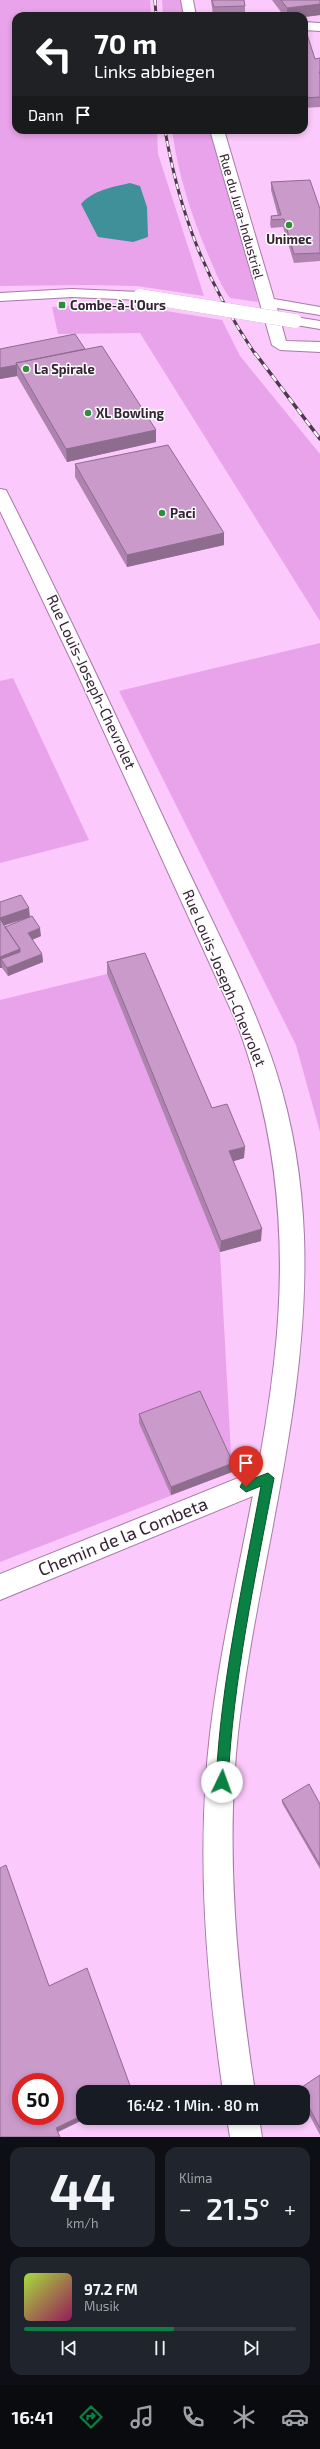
<!DOCTYPE html>
<html lang="de">
<head>
<meta charset="utf-8">
<style>
  :root { --surface:#171b24; --page:#20242c; --text:#f1f3f6; --muted:#9ea1a6; --line:#363941; --accent:#0b8043 }
  body { margin:0; font-family:"Exo 2",sans-serif; background:var(--page); color:var(--text); height:100vh; display:flex; flex-direction:column; font-size:15px; white-space:nowrap }
  * { box-sizing:border-box; margin:0 }
  p { font-size:13px; color:var(--muted) }
  .icon { flex:none; width:22px; height:22px; fill:none; stroke:currentColor; stroke-width:2; stroke-linecap:round; stroke-linejoin:round }
  .map { position:relative; height:2137px; overflow:hidden }
  .sheet { display:flex; flex-direction:column; gap:10px; padding:10px; background:#0d0f14; flex:1 }
  .sheet>* { flex:none }
  .hud { position:absolute; left:12px; top:12px; width:296px; height:122px; border-radius:12px; box-shadow:0 2px 6px #0003; background:#202124; color:#fff; overflow:hidden }
  .speed { position:absolute; left:12px; top:2073px; display:flex; gap:8px; font-size:20px; font-weight:700; text-align:center }
  .speed>* { display:grid; place-content:center; width:52px; height:52px; border-radius:50%; background:var(--surface); box-shadow:0 2px 6px #0003; line-height:1 }
  .speed .limit { border:6px solid #d22; background:#fff; color:#111 }
  .pin { position:absolute; display:grid; place-items:center; width:34px; height:34px; color:#fff; margin:-41px -17px; border-radius:50% 50% 50% 0; rotate:-45deg; box-shadow:0 0 4px #0007 }
  .pin .icon { rotate:45deg }
  .me { position:absolute; width:44px; margin:-22px; rotate:3deg; stroke-linejoin:round; filter:drop-shadow(0 0 3px #0008) }
  .turn { display:flex; align-items:center; gap:14px; height:84px; padding:0 16px; font-size:18px }
  .turn .icon { width:52px; height:52px; stroke-width:2.5 }
  .turn b { display:block; font-size:28px; line-height:34px }
  .then { display:flex; align-items:center; height:38px; padding:0 16px; background:#0003; gap:8px; font-size:15px }
  .big { font-size:30px; font-weight:600; line-height:1.1 }
  .sheet .widget { flex:1; display:flex; flex-direction:column; justify-content:center; gap:6px; min-width:0; padding:0 14px; border-radius:12px; background:var(--page) }
  .sheet .dial { align-items:center; gap:0 }
  .dial b { font-size:52px; line-height:1 }
  .song { display:flex; align-items:center; gap:12px }
  .cover { width:48px; height:48px; border-radius:6px; background:linear-gradient(135deg,hsl(80 70% 55%),hsl(330 70% 35%)) }
  .played { height:4px; border-radius:2px; background:linear-gradient(90deg,var(--accent) 55%,var(--line) 55%) }
  .keys { display:flex; justify-content:space-around; direction:ltr }
  .heat { display:flex; justify-content:space-between; align-items:center; font-size:22px; direction:ltr }
  .sheet .tiles { flex:1; display:grid; gap:10px; grid-template-columns:1fr 1fr }
  .widget:last-child { grid-column:span 2 }
  .trip { position:absolute; left:76px; top:2085px; width:234px; height:40px; border-radius:12px; background:var(--surface); box-shadow:0 2px 6px #0003; font-weight:600; line-height:40px; text-align:center }
  .dock { display:flex; height:64px; justify-content:space-around; align-items:center; background:#090b0e; color:var(--muted) }
  .dock .icon { width:28px; height:28px }
  .dock .current { color:var(--accent) }
  .dock b { font-size:18px; color:var(--text) }
  .map>svg:first-child { display:block }
  .green { fill:#e9a3eb }
  .water { fill:#409099 }
  .lines { fill:none; stroke-linecap:round; stroke-linejoin:round }
  .minor-casing { stroke:#a779a8; stroke-width:2 }
  .major-casing { stroke:#a779a8; stroke-width:2 }
  .minor { fill:#fff; fill-rule:evenodd }
  .major { fill:#fff; fill-rule:evenodd }
  .rail-far1-casing { stroke:#4f384f; stroke-width:3 }
  .rail-casing { stroke:#4f384f; stroke-width:3.5 }
  .rail-far1 { stroke:#fdfdfd; stroke-width:2; stroke-dasharray:5.5; stroke-linecap:butt }
  .rail { stroke:#fdfdfd; stroke-width:2.5; stroke-dasharray:7; stroke-linecap:butt }
  .major-bridge-casing { stroke:#a779a8; stroke-width:14; stroke-linecap:butt }
  .major-bridge { stroke:#fff; stroke-width:14 }
  .wall { fill:#ae84af }
  .shaded-wall { fill:#8d6c8e }
  .building { fill:#ca9acb; stroke:#8d6c8e; fill-rule:evenodd }
  .route { fill:#0b8043; stroke:#07532c }
  .poi-dot { fill:#318c3d; stroke:#fdfdfd; stroke-width:1.5 }
  .labels { text-anchor:middle; stroke-width:3; stroke-linejoin:round; paint-order:stroke }
  .far-street-label { font-size:13px; fill:#362336; stroke:#fdfdfd }
  .far-poi-label { font-size:13px; font-weight:bold; fill:#362336; stroke:#fdfdfd; text-anchor:start }
  .street-label { font-size:15px; fill:#362336; stroke:#fdfdfd }
  .near-street-label { font-size:18px; fill:#362336; stroke:#fdfdfd }
</style>
</head>
<body>
<div class="map">
<svg width="320" height="2137" viewBox="0 0 320 2137">
  <rect width="100%" height="100%" fill="#fbc9fb"/>
  <path class="green" d="M0 0H150L151 16H16V130H157L158 154 204 296 137 286 88 285 0 286Z
    M162 0H182L185 16H163Z
    M172 130H213L258 302 230 298C221 286 216 273 210 259 192 218 178 175 172 130Z
    M116 303 222 320 240 356 320 454V621L140 333 58 334 52 307Z
    M320 643V1132L296 1045 119 691Z
    M13 678 89 840 0 863V681Z
    M107 974 220 1252 232 1472 0 1562V1000Z"/>
  <path class="water" d="M130 183 140 186 147 207 148 237 133 242 98 237 81 204C93 190 113 187 130 183Z"/>
  <g class="lines">
    <defs>
      <path id="minor" d="M181 0H193L196 16H184Z
        M304 22 320 23V31L304 30Z
        M210 130H224L274 299 320 307V315L277 308 286 341 320 342V352L280 350 272 345Z
        M268 1466 277 1470 281 1478 277 1486 0 1600V1574Z"/>
      <path id="major" d="M72 289 140 292 147 296 140 300 72 297 0 301V293Z
        M295 317 320 321V329L290 324 288 321Z
        M0 489 6 490 8 494C65 606 118 720 171 834 207 912 249 989 276 1071 293 1124 302 1181 304 1236 310 1405 257 1567 238 1733 225 1853 237 1973 255 2092H223C206 1973 196 1853 210 1734 225 1609 260 1488 274 1363 288 1245 278 1132 236 1021L73 664 0 511Z
        M227 2118H259L262 2137H230Z"/>
    </defs>
    <use href="#minor" class="minor-casing"/>
    <use href="#major" class="major-casing"/>
    <use href="#minor" class="minor"/>
    <use href="#major" class="major"/>
    <defs>
      <path id="rail-far1" d="M155 0 156 16
        M165 130C180 216 206 281 255 354"/>
      <path id="rail" d="M255 353 320 439"/>
    </defs>
    <use href="#rail-far1" class="rail-far1-casing"/>
    <use href="#rail" class="rail-casing"/>
    <use href="#rail-far1" class="rail-far1"/>
    <use href="#rail" class="rail"/>
    <defs>
      <path id="major-bridge" d="M140 296 295 321"/>
    </defs>
    <use href="#major-bridge" class="major-bridge-casing"/>
    <use href="#major-bridge" class="major-bridge"/>
  </g>
  <path class="wall" d="M211 0H244L245 6V14L213 15Z
    M272 0H320V15L304 17V16H284Z
    M304 28 315 59 320 58V107L304 108Z
    M271 182 320 209V261L294 263 283 227 271 228 270 224 271 216H278L271 190Z
    M0 349H85L156 430V442L67 462 17 376 0 379Z
    M75 464 224 533V545L127 567 75 477Z
    M0 902 30 917 4 925 5 927 41 936 32 940 42 954 43 962 8 976 2 968H0Z
    M107 962 212 1108 244 1158 233 1161 261 1241 220 1252 107 974Z
    M139 1414 232 1472 171 1495 139 1423Z
    M282 1800 320 1804V1869L282 1803Z
    M320 2075V2135L303 2103V2092H298L299 2089Z"/>
  <path class="shaded-wall" d="M320 4V15L304 17V16H287V8Z
    M17 365V376L0 379V368Z
    M156 430V442L67 462 66 449Z
    M224 533V545L127 567V555Z
    M29 908 30 917 0 927V918Z
    M40 928 41 936 29 941 28 933Z
    M20 949 21 960 1 959 2 968H0V957Z
    M42 954 43 962 8 976 7 968Z
    M245 1147 244 1158 228 1163 229 1151Z
    M262 1229 261 1241 220 1252 221 1241Z
    M233 1463 232 1472 171 1495V1487Z
    M83 2115V2118H87L58 2132 56 2128Z"/>
  <path class="building" d="M212 0H244L245 6 214 7Z
    M281 0H320V4L287 8Z
    M304 28H305L315 59 320 58V72H319L320 74V97L304 98Z
    M310 180 320 209V253L294 254 284 219 272 220 271 216 281 215 271 182Z
    M75 334 85 349 16 363 17 365 0 368V349Z
    M102 346 156 430 66 449 16 363Z
    M168 445 224 533 127 555 75 464Z
    M21 895 29 908 0 918V902Z
    M32 916 40 928 28 933 42 954 7 968 1 959 20 952V949L5 927Z
    M0 919 20 949 0 957Z
    M145 953 212 1108 227 1104 245 1147 229 1151 262 1229 221 1241 107 962Z
    M200 1391 233 1463 171 1487 139 1414Z
    M309 1784 320 1804V1865L282 1800Z
    M6 1865 49 1986 87 1968 132 2091 131 2092H83V2115L56 2128 60 2137H0V1868ZM21 2082H55V2116H21Z
    M320 2075V2128L303 2096V2092H301L299 2089Z"/>
  <path class="route" d="M268 1473 274 1478C255 1579 233 1680 228 1782L226 1787 222 1788 217 1787 216 1782C221 1682 243 1584 261 1486L246 1492 240 1487 242 1483Z"/>
  <g class="poi-dot">
    <circle cx="289" cy="225" r="4"/>
    <rect x="58" y="301" width="8" height="8" rx="2"/>
    <circle cx="26" cy="369" r="4"/>
    <circle cx="88" cy="413" r="4"/>
    <circle cx="162" cy="513" r="4"/>
  </g>
  <g class="labels">
    <g class="far-street-label">
      <text transform="translate(242 216) rotate(74)" y="5">Rue du Jura-Industriel</text>
    </g>
    <g class="far-poi-label">
      <text x="289" y="244" text-anchor="middle">Unimec</text>
      <text x="70" y="310">Combe-à-l'Ours</text>
      <text x="34" y="374">La Spirale</text>
      <text x="96" y="418">XL Bowling</text>
      <text x="170" y="518">Paci</text>
    </g>
    <g class="street-label">
      <text transform="translate(91 682) rotate(65)" y="5">Rue Louis-Joseph-Chevrolet</text>
      <text transform="translate(224 978) rotate(67)" y="5">Rue Louis-Joseph-Chevrolet</text>
    </g>
    <g class="near-street-label">
      <text transform="translate(123 1537) rotate(-22)" y="6">Chemin de la Combeta</text>
    </g>
  </g>
</svg>
<div class="speed"><div class="limit">50</div></div>
<div class="pin" style="left:246px;top:1487px;background:#d93025"><svg class="icon" aria-label="arrive" viewBox="0 0 24 24"><path d="M6 21V4h12l-3 4 3 4H6"/></svg></div>
<svg class="me" style="left:222px;top:1782px" viewBox="-20 -20 40 40"><circle r="19" fill="#fff"/><path d="M0-13L10 11 0 6-10 11z" fill="#0b8043"/></svg>
<div class="trip">16:42 · 1 Min. · 80 m</div>
<div class="hud">
<div class="turn"><svg class="icon" aria-label="left" viewBox="0 0 24 24"><path d="M17 20v-9H6M10 6l-5 5 5 5"/></svg><div><b>70 m</b>Links abbiegen</div></div>
<div class="then">Dann<svg class="icon" aria-label="arrive" viewBox="0 0 24 24"><path d="M6 21V4h12l-3 4 3 4H6"/></svg></div>
</div>
</div>
<section class="sheet">
<div class="tiles">
<div class="widget dial"><b>44</b><p>km/h</p></div>
<div class="widget"><p>Klima</p>
<div class="heat"><a>−</a><b class="big">21.5°</b><a>+</a></div>
</div>
<div class="widget">
<div class="song"><i class="cover"></i><div><b>97.2 FM</b><p>Musik</p></div></div>
<div class="played"></div>
<div class="keys"><svg class="icon" aria-label="previous" viewBox="0 0 24 24"><path d="M18 5L8 12l10 7zM5 5v14"/></svg><svg class="icon" aria-label="pause" viewBox="0 0 24 24"><path d="M8 5v14M16 5v14"/></svg><svg class="icon" aria-label="next" viewBox="0 0 24 24"><path d="M6 5l10 7-10 7zM19 5v14"/></svg></div>
</div>
</div>
</section>
<nav class="dock">
<b>16:41</b>
<svg class="icon current" aria-label="directions" viewBox="0 0 24 24"><path d="M12 3l9 9-9 9-9-9zM9 14v-3h6M13 9l2 2-2 2"/></svg>
<svg class="icon" aria-label="music" viewBox="0 0 24 24"><path d="M9 18V5l10-2v13"/><circle cx="6" cy="18" r="3"/><circle cx="16" cy="16" r="3"/></svg>
<svg class="icon" aria-label="phone" viewBox="0 0 24 24"><path d="M5 4h4l2 5-3 2q2 4 5 5l2-3 5 2v4C11 20 4 13 5 4z"/></svg>
<svg class="icon" aria-label="climate" viewBox="0 0 24 24"><path d="M12 3v18M4 7l16 10M4 17L20 7"/></svg>
<svg class="icon" aria-label="car" viewBox="0 0 24 24"><path d="M5 17H2v-5l4-1 3-4h7l3 4 3 1v5h-3M9 17h6M6 11h13"/><circle cx="7" cy="17" r="2"/><circle cx="17" cy="17" r="2"/></svg>
</nav>
</body>
</html>
